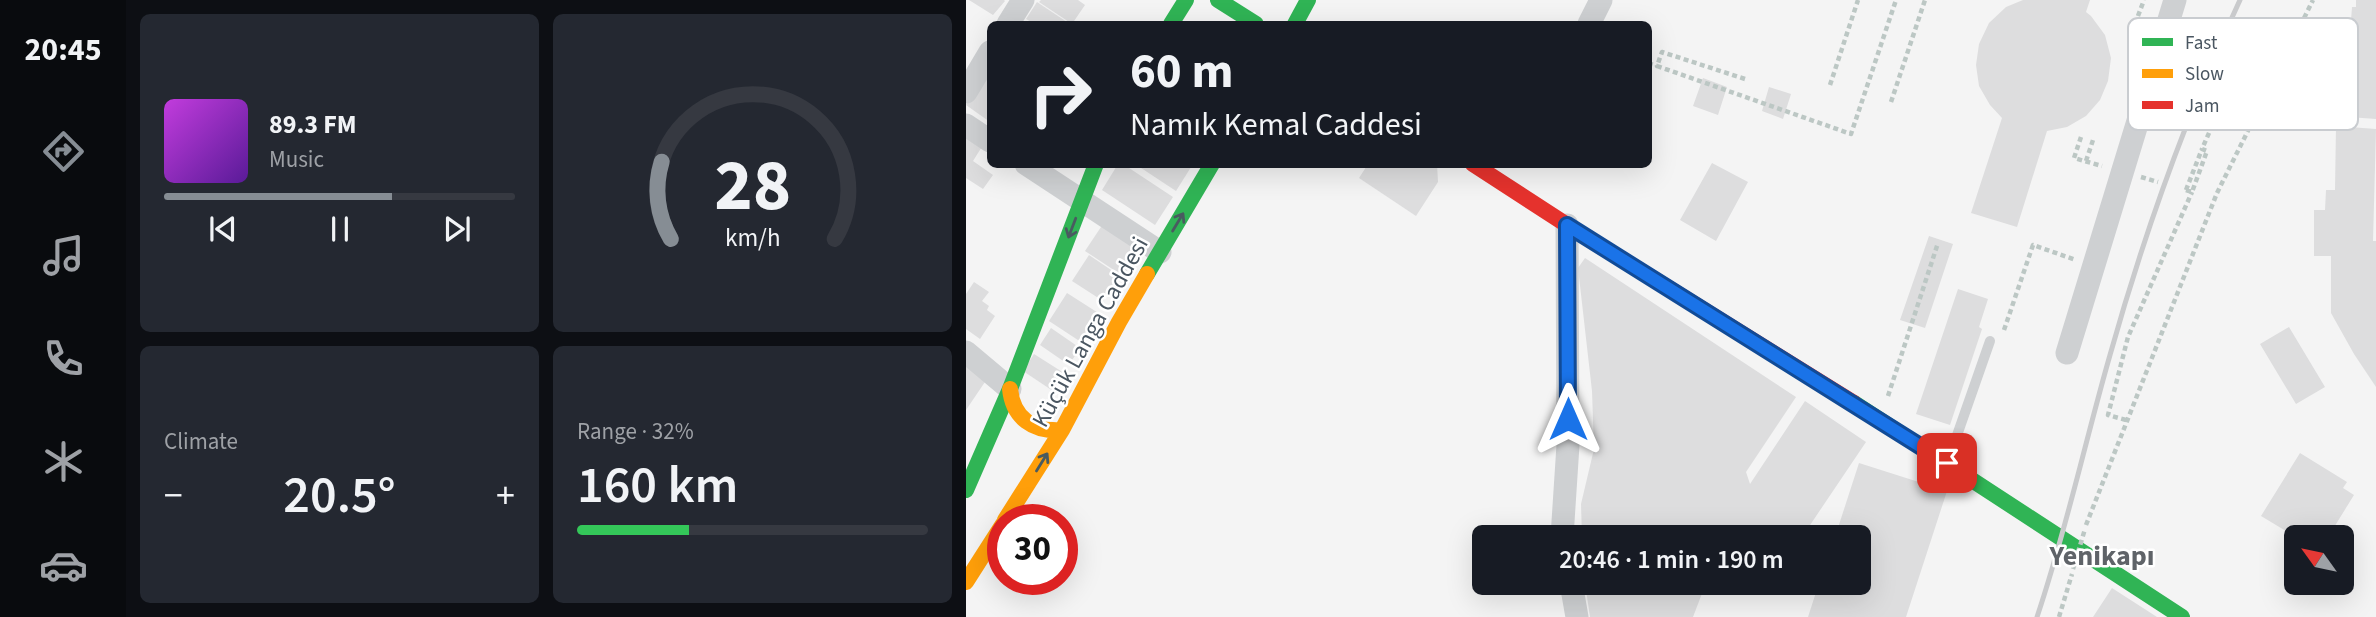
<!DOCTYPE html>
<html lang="en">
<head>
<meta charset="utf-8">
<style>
  :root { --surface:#171b24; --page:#242831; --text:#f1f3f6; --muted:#9ea1a6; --line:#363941; --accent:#868d94 }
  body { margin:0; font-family:"Source Sans 3",sans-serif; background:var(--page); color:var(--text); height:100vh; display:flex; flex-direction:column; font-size:26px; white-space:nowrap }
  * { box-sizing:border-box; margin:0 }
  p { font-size:23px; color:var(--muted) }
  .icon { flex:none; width:38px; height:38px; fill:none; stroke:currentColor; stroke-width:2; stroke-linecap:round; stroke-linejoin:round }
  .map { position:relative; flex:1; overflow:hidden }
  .drawer { display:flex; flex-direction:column; gap:14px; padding:14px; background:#0d0f14; width:840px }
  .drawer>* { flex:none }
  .top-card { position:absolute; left:21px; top:21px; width:665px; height:147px; border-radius:10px; box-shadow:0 7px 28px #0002; background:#171b24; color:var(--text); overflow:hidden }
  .needle { width:46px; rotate:303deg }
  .buttons { position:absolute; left:1318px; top:525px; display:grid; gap:14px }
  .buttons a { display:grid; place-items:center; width:70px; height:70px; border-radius:10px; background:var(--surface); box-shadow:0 7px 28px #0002; font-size:35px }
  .speed { position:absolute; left:21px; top:504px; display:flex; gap:14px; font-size:35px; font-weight:700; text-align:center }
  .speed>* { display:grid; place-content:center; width:91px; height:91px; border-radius:50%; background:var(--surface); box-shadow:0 7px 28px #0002; line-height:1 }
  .speed .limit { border:10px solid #d22; background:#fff; color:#111 }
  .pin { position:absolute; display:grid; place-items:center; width:60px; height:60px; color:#fff; margin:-30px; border-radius:14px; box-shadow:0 4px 10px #0006 }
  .me { position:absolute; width:77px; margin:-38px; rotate:0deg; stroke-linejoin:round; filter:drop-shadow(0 0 5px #0008) }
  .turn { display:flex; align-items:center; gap:24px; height:147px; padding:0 28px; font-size:32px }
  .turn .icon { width:91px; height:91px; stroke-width:2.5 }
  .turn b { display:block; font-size:49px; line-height:60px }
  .big { font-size:52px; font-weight:600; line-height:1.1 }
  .drawer .tile { flex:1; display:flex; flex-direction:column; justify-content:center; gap:10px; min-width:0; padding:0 24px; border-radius:10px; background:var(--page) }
  .drawer .dial { align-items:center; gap:0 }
  .dial svg { height:182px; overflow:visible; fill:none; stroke:var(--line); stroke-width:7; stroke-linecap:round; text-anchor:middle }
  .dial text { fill:var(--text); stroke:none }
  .song { display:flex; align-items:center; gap:21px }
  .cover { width:84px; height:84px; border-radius:10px; background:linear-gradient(135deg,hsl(290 70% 55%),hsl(270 70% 35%)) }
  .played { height:7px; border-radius:4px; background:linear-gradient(90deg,var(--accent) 65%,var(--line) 65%) }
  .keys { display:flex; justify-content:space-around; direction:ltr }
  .heat { display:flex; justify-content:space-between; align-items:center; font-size:38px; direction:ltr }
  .charge { height:10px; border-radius:5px; background:linear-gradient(90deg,#34c759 32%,var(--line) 0) }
  .drawer .tiles { flex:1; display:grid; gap:14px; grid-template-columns:repeat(2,1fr) }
  .trip { position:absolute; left:506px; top:525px; width:399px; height:70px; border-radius:10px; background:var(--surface); box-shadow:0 7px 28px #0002; font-weight:600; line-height:70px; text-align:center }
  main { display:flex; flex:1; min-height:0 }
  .menu { display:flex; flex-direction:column; width:126px; justify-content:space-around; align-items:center; background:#090b0e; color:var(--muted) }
  .menu .icon { width:49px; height:49px }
  .menu .selected { color:var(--accent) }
  .menu b { font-size:32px; color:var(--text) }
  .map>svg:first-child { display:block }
  .building { fill:#ddddde }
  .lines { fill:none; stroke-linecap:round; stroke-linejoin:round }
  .path { stroke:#bcc7c4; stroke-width:4.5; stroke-dasharray:5 3.5; stroke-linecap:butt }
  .lane { stroke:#ced0d2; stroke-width:10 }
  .street { stroke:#ced0d2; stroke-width:23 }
  .fast { stroke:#30b455; stroke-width:16 }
  .slow { stroke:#ff9f0a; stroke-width:16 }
  .jam { stroke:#e5322d; stroke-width:16 }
  .rail { stroke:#c9cacc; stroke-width:5 }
  .path-bridge { stroke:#bcc7c4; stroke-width:4.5; stroke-dasharray:5 3.5; stroke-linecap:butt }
  .oneway { stroke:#495b60 }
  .route-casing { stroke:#114b97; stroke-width:18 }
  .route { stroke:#1a73e8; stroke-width:12 }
  .labels { text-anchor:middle; stroke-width:5; stroke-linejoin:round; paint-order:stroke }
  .street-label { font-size:24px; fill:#4a5661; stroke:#fff }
  .quarter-label { font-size:28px; font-weight:bold; fill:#5f6368; stroke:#fff }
  .key { fill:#fff; stroke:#c9ccd0; stroke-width:2 }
  .key-label { font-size:19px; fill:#4a5661 }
</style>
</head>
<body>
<main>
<nav class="menu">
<b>20:45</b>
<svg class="icon selected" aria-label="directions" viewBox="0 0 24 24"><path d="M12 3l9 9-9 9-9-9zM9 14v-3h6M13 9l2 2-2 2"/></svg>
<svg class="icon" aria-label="music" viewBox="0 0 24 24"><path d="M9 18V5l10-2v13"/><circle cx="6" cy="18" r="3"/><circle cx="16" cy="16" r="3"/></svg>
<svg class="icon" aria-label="phone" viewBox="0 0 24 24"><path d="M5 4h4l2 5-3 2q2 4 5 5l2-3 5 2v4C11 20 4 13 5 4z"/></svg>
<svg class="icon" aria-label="climate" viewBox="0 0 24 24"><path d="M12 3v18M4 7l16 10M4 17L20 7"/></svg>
<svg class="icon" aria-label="car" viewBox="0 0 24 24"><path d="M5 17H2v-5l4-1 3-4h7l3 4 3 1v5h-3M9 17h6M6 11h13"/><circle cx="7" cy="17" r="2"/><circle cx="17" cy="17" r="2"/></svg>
</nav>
<section class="drawer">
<div class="tiles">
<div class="tile">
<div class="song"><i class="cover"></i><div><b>89.3 FM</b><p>Music</p></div></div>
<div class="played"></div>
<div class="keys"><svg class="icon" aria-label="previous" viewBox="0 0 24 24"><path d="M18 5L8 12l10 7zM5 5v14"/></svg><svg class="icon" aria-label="pause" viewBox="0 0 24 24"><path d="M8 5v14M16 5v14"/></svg><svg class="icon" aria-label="next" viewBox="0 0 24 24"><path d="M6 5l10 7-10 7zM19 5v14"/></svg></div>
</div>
<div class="tile dial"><svg viewBox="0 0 100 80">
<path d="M14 69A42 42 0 1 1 86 69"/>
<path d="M14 69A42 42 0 0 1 10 35" stroke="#868d94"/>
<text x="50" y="56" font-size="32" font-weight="700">28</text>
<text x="50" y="72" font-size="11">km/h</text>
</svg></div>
<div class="tile"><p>Climate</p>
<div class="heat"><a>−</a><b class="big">20.5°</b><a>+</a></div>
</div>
<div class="tile"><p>Range · 32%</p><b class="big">160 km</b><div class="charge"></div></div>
</div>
</section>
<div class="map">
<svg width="1410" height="617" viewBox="0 0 1410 617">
  <rect width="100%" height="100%" fill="#f4f4f4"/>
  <path class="building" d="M3 0H38L39 1 27 15Z
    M75 0H112L119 5 106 24 73 2Z
    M1057 0H1124L1120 12 1125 16 1139 35 1145 58 1142 81 1134 100 1120 116 1101 127 1081 131 1051 227 1005 213 1036 118 1024 105 1013 86 1010 65 1013 44 1023 23 1040 7Z
    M1390 0H1410V119L1369 116 1375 62 1377 63 1379 33 1384 34 1386 7H1390Z
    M71 2 104 24H69L60 19Z
    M24 67V122L0 105Z
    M737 78 761 87 752 115 727 106Z
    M803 87 825 94 817 119 796 111Z
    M1370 126 1410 129 1407 241H1410V387L1388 354 1365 313V256H1348V210H1359L1360 190H1369Z
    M0 133 17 145 7 161 27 175 17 189 0 178Z
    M746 163 782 182 750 241 714 220Z
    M152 164H157L207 197 189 225 136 190Z
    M169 164H227L210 191Z
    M402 164H471L472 182 450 216 393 178Z
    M137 224 175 249 157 276 119 251Z
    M963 236 987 244 959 328 934 320Z
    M123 255 154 276 137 301 106 281Z
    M619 258 830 397 780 472 784 484 839 401 900 442 836 537H616L615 504 628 449 626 391 612 268Z
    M8 282 23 292 16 301 23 306 21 310 29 316 14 339 0 329V294Z
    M992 289 1022 299 1013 327 1016 329 984 425 950 414Z
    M101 293 137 316 118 344 83 321Z
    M1323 327 1359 387 1330 404 1294 344Z
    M85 328 114 348 103 365 74 345Z
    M68 354 98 373 87 391 57 371Z
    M0 365 21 379 0 410Z
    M1334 453 1381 482 1377 488 1388 495 1362 537H1330L1295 516Z
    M893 463 981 491 940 617H842L853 583H892V537H869Z
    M619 583H740L727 617H624Z
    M1146 588 1191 617H1127Z"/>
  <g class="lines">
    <path class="path" d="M1166 32 1178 0
      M682 63 691 66
      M779 79 696 52 691 66 885 134 930 0
      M864 85 892 0
      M925 102 959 0
      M1115 137 1108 158 1136 166
      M1120 161 1127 140
      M1175 177 1192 182
      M1220 190 1226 192 1241 151 1236 149 1284 39
      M1220 190 1236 149
      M1038 330 1067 245 1110 260
      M922 396 972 243
      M1160 420 1142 415 1162 337 1226 192
      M1120 525 1251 193 1347 0
      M1093 617 1106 574"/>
    <path class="lane" d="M982 461 1024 341"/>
    <path class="street" d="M42 24 57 0
      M623 24 635 0
      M0 92 24 52
      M0 125 24 141
      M60 164 194 252
      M0 352 44 389
      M1101 353 1209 0
      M596 537 602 445 601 225
      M605 583 611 617"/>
    <path class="fast" d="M252 0 290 24
      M205 24 220 0
      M329 24 342 0
      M181 274 246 164
      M888 403 1216 617
      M0 490 44 389 130 164"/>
    <path class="slow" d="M44 389C47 418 67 432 96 430
      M39 520 96 430 153 322 181 274
      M0 582 37 524"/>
    <path class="jam" d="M507 164 601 225 888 403"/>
    <path class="rail" d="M1071 617C1100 531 1119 442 1144 355 1178 234 1221 114 1274 0"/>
    <path class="path-bridge" d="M1107 569 1119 529"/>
  </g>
  <defs><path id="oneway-shaft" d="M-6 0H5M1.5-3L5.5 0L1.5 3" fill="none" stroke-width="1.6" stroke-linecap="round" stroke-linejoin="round" transform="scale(1.75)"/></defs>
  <g class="oneway">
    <use href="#oneway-shaft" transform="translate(212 222) rotate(-59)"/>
    <use href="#oneway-shaft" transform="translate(106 228) rotate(111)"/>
    <use href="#oneway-shaft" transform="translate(76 462) rotate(-58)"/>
  </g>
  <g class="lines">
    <defs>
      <path id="route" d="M602 419 601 225 981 463"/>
    </defs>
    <use href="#route" class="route-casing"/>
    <use href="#route" class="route"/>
  </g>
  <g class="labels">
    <g class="street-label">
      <text transform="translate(124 332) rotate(-61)" y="8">Küçük Langa Caddesi</text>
    </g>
    <g class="quarter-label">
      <text x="1136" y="565">Yenikapı</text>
    </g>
  </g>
  <rect x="1162" y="18" width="230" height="112" rx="10" class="key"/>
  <rect x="1176" y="38" width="31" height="8" fill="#30b455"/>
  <rect x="1176" y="69" width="31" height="9" fill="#ff9f0a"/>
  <rect x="1176" y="101" width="31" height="8" fill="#e5322d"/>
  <g class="key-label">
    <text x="1219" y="49">Fast</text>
    <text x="1219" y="80">Slow</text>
    <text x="1219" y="112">Jam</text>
  </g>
</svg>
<div class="buttons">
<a><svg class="needle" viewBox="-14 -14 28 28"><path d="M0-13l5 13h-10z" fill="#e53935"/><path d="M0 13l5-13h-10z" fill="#9ea1a6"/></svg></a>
</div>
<div class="speed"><div class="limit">30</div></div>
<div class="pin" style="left:981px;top:463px;background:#d93025"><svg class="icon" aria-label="arrive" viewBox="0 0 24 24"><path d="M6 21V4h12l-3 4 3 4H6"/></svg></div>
<svg class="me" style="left:602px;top:419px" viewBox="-20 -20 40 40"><path d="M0-17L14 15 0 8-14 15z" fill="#1a73e8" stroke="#fff" stroke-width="4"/></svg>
<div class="trip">20:46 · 1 min · 190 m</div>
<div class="top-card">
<div class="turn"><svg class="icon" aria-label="right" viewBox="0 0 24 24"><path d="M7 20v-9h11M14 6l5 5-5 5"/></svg><div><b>60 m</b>Namık Kemal Caddesi</div></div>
</div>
</div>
</main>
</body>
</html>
